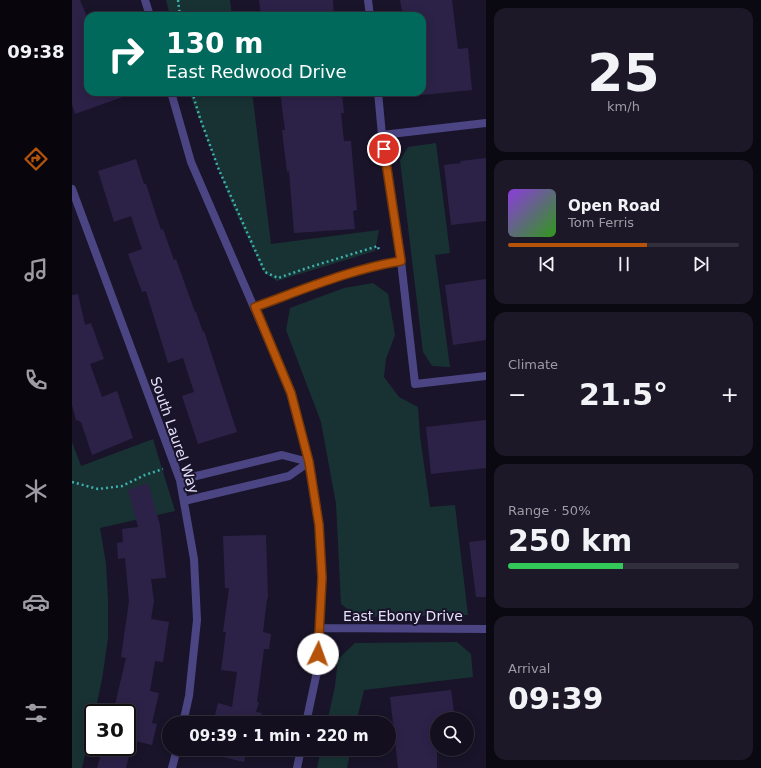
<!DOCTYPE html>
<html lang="en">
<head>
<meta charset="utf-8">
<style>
  :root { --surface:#130f1f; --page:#1c1828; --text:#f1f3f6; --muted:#9d9ca4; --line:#322f3d; --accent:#b45309 }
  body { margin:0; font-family:"DejaVu Sans",sans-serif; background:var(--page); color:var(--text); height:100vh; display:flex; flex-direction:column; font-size:15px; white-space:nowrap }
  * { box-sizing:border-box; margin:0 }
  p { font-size:13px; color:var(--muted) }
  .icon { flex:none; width:22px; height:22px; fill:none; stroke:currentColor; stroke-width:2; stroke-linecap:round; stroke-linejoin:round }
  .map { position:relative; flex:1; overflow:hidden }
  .side { display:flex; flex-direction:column; gap:8px; padding:8px; background:#0a0811; width:275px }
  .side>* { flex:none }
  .top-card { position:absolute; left:12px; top:12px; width:342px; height:84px; border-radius:12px; box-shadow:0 2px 10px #0003,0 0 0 1px var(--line); background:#00695c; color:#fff; overflow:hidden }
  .buttons { position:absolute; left:358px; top:712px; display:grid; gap:8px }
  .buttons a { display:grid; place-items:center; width:44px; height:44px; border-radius:50%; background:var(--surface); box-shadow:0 2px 10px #0003,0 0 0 1px var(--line); font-size:20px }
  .speed { position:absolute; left:12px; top:704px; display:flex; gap:8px; font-size:20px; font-weight:700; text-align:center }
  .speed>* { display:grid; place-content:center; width:52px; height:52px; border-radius:50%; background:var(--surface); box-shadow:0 2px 10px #0003,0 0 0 1px var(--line); line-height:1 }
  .speed .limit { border:2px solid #111; border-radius:6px; background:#fff; color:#111 }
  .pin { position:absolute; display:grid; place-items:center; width:34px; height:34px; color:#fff; margin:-17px; border:2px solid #fff; border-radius:50%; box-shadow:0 1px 4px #0007 }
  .me { position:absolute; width:44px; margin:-22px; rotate:3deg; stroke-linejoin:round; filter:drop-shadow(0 0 3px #0008) }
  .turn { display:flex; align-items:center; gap:14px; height:84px; padding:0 16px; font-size:18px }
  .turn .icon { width:52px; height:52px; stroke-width:2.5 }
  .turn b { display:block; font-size:28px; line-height:34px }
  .big { font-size:30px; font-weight:600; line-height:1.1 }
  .side .card { flex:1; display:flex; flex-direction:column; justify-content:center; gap:6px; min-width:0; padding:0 14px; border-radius:12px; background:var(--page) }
  .side .dial { align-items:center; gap:0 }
  .dial b { font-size:52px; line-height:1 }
  .song { display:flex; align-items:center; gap:12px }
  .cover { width:48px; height:48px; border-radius:6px; background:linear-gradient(135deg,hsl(270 70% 55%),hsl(110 70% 35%)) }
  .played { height:4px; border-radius:2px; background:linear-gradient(90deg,var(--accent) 60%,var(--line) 60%) }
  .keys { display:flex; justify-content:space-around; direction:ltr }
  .heat { display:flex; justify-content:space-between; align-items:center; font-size:22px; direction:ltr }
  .charge { height:6px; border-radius:3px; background:linear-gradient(90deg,#34c759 50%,var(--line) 0) }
  .trip { position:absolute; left:90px; top:716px; width:234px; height:40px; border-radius:20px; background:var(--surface); box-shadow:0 2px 10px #0003,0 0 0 1px var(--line); font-weight:600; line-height:40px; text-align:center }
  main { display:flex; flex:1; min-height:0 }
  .dock { display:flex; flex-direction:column; width:72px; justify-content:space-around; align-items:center; background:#08060c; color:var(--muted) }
  .dock .icon { width:28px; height:28px }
  .dock .selected { color:var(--accent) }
  .dock b { font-size:18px; color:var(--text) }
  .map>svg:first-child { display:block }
  .green { fill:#183233 }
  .building { fill:#2c2248 }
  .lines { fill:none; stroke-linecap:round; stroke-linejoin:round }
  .path { stroke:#3fb0b0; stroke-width:2.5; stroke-dasharray:2 3; stroke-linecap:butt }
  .street { stroke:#4b4583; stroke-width:8 }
  .route-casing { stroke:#753606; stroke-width:10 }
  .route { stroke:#b45309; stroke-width:7 }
  .labels { text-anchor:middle; stroke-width:4; stroke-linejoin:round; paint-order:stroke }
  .street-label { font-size:14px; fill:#e5e0fb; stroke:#191429 }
</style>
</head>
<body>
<main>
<nav class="dock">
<b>09:38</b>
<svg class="icon selected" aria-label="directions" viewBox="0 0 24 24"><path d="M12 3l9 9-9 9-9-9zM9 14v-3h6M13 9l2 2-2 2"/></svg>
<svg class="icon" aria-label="music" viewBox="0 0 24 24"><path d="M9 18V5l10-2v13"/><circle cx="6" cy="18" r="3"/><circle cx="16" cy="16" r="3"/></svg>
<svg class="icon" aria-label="phone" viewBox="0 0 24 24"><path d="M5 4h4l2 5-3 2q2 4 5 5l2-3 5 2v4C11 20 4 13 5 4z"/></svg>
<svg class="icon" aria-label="climate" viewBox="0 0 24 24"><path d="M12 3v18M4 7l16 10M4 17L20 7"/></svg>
<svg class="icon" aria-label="car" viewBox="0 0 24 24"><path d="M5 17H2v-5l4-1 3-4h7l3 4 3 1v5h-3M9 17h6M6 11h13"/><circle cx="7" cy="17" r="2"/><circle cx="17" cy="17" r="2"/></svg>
<svg class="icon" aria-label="filters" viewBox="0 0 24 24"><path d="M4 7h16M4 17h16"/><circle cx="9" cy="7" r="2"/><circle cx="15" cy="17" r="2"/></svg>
</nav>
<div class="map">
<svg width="414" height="768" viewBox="0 0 414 768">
  <rect width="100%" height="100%" fill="#191429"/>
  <path class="green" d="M94 0H158L160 16H98Z
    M117 92H180L199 244 307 230 303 251 205 281 192 273 159 202Z
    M364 143 378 253 363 255 378 367 360 366 351 352 328 160 336 147Z
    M301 283 316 294 323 335 314 359 312 377 327 397 346 407 348 436 358 507 383 505 396 615 286 617 269 604 264 504 249 422 214 330 218 308 272 288Z
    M81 439 103 511 28 528 34 564 36 600V638L30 679 23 713H21V720L10 768H0V442L9 466Z
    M385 642 399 654 401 677 292 690 284 723H255L263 686 266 659 283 643Z
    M249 749H279L275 768H245Z"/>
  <path class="building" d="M0 0H8L16 19V92H58L59 94 3 114 0 104Z
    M187 0H261L262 16H189Z
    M328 0H380L386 49 396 48 400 90 350 95V16H331Z
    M208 92H270L272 113H269L272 141H279L281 165 285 210 281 211 283 229 222 233 217 171 215 172 210 130H213Z
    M414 158V221L379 225 372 165 389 163 388 161Z
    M64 159 72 184H74L89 230 91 229 102 260 104 259 123 312H124L131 332 132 331 165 432 126 444 110 396 122 392 111 358 96 363 74 291 70 292 56 254 70 249 59 216 42 222 26 171Z
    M414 279V340L381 345 373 285Z
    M6 294 13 325 19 323 32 359 18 364 30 397 45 391 61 438 20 455 9 422 4 420 0 405V295Z
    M414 420V468L359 474 354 427Z
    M76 483 88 525 94 578 79 579 82 601 79 619 97 622 91 662 83 661 78 691 87 693 80 723 85 724 80 745 55 739V713H41L54 658 49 657 57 601 53 558 46 559 45 543 51 542 50 529 66 527 56 490Z
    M194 535 196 598 195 599 191 632 199 634 197 649H192L185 702H187L184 712 190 713 188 723H141L146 703 160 707 165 672 149 670 154 632H151L157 588H153L151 536Z
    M414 540V597H404L397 542Z
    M379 690 383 719H365V768H326L318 697Z
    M31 747H59L54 768H25Z
    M149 749H181L180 752 175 750 172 762 147 756Z"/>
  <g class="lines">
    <path class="path" d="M106 0 108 16
      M120 92 128 118 147 170 193 272 206 278 235 268 306 246 307 252
      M0 482 26 489 50 486 73 475 91 469"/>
    <path class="street" d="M73 0 78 16
      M296 0 298 16
      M99 92 119 162 219 393 237 462 247 525 250 578 246 667 234 723
      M306 92 310 135 329 261 343 384 414 376
      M310 135 414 123
      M0 189 108 480 122 559 125 620 117 696 111 723
      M183 307C231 290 278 269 329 261
      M108 480 210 455 237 462
      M112 501 217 476 237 462
      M247 628 414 629
      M100 768 105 749
      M225 768 229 749"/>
  </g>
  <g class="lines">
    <defs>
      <path id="route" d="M246 654 250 578 247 525 237 462 219 393 183 307C230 290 279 269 329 261L312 149"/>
    </defs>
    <use href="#route" class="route-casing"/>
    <use href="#route" class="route"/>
  </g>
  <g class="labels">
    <g class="street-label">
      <text transform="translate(103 435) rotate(71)" y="5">South Laurel Way</text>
      <text x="331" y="621">East Ebony Drive</text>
    </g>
  </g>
</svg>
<div class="buttons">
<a><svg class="icon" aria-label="search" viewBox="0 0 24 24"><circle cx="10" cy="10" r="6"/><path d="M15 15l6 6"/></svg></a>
</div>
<div class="speed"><div class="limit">30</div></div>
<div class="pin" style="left:312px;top:149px;background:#d93025"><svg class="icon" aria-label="arrive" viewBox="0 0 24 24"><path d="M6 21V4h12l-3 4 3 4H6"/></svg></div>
<svg class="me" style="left:246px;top:654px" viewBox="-20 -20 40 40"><circle r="19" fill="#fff"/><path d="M0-13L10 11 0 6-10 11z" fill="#b45309"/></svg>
<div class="trip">09:39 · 1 min · 220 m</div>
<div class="top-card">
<div class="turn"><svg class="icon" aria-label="right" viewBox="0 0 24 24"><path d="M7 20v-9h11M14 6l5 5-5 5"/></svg><div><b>130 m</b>East Redwood Drive</div></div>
</div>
</div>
<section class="side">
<div class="card dial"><b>25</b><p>km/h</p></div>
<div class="card">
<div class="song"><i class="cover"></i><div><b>Open Road</b><p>Tom Ferris</p></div></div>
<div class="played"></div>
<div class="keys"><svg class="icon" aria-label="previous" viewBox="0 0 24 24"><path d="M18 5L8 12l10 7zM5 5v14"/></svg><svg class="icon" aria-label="pause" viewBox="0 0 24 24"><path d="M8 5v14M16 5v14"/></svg><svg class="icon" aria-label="next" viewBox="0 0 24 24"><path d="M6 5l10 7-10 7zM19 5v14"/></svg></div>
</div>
<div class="card"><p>Climate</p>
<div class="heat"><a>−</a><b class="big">21.5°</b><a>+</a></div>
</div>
<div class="card"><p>Range · 50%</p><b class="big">250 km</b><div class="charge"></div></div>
<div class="card"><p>Arrival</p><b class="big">09:39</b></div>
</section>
</main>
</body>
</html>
